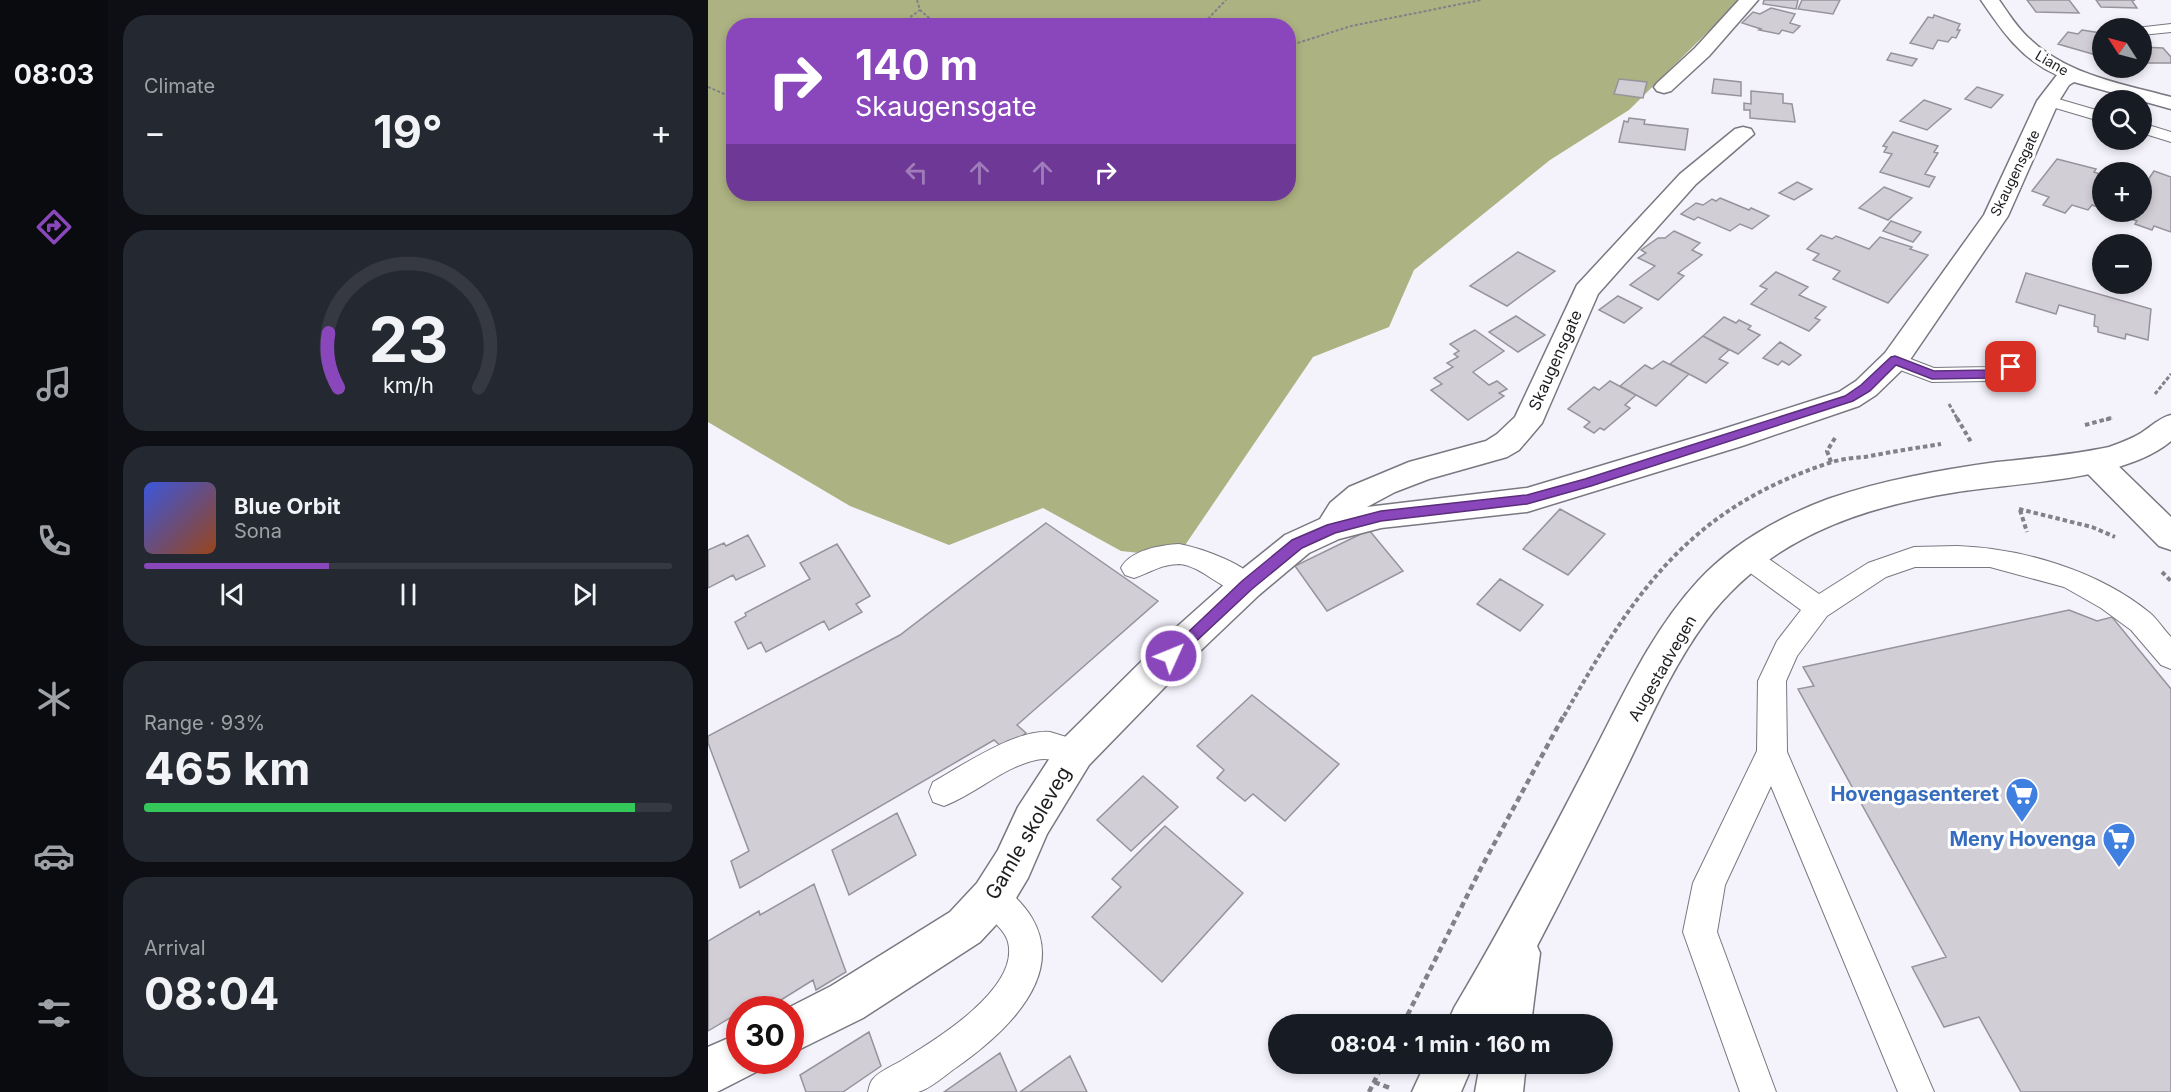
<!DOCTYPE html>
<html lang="en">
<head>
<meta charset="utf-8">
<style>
  :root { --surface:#171b24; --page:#242831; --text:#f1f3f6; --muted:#9ea1a6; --line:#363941; --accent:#8a47bc }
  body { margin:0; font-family:Inter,sans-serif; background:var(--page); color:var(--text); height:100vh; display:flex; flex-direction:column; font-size:22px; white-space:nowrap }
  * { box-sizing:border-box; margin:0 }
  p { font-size:20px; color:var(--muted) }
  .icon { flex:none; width:33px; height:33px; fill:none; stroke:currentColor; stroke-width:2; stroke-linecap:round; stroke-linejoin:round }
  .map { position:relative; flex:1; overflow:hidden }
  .side { display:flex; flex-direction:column; gap:15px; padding:15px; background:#0d0f14; width:600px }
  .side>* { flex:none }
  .guide { position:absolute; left:18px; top:18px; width:570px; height:183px; border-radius:24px; box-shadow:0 3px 9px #0003; background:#8a47bc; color:#fff; overflow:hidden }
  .needle { width:39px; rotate:306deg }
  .tools { position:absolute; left:1384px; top:18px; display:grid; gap:12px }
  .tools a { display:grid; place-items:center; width:60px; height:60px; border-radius:50%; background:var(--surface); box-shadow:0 3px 9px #0003; font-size:30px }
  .speed { position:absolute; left:18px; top:996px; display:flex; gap:12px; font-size:30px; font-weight:700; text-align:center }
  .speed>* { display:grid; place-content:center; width:78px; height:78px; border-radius:50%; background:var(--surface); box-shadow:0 3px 9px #0003; line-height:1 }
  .speed .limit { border:9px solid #d22; background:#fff; color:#111 }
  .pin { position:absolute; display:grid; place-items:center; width:51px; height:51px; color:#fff; margin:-26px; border-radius:12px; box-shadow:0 3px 9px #0006 }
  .me { position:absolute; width:66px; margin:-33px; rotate:46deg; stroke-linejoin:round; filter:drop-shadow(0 0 4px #0008) }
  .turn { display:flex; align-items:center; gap:21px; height:126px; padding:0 30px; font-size:27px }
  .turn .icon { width:78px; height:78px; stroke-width:2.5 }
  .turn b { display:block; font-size:42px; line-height:51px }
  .lanes { display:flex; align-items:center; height:57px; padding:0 30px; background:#0003; justify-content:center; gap:30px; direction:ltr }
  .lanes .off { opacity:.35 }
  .big { font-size:45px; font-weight:700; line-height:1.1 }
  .side .tile { flex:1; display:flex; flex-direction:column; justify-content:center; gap:9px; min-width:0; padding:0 21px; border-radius:24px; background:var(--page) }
  .side .dial { align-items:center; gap:0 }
  .dial svg { height:156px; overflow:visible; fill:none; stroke:var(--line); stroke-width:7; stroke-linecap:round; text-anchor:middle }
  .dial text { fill:var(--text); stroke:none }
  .song { display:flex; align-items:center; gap:18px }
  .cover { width:72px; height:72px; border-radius:9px; background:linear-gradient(135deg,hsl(230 70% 55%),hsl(20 70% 35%)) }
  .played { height:6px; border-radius:3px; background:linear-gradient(90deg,var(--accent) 35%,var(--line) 35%) }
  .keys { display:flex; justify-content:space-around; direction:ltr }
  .heat { display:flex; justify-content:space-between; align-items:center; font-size:33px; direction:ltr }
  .charge { height:9px; border-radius:4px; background:linear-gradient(90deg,#34c759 93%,var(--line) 0) }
  .trip { position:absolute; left:560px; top:1014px; width:345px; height:60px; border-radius:30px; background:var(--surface); box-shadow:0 3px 9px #0003; font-weight:700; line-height:60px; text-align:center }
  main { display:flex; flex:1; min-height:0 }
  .menu { display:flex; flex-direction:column; width:108px; justify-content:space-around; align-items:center; background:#090b0e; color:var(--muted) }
  .menu .icon { width:42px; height:42px }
  .menu .selected { color:var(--accent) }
  .menu b { font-size:27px; color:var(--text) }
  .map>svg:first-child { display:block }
  .forest { fill:#adb282; fill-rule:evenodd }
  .building { fill:#d2ced5; stroke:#97939b; stroke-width:1.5 }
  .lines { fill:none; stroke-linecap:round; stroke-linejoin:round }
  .service-casing { stroke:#797880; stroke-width:2 }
  .minor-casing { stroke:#797880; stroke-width:3 }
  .secondary-casing { stroke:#797880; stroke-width:3 }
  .path-far3 { stroke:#818187; stroke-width:2; stroke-dasharray:3 2; stroke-linecap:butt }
  .path-far2 { stroke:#818187; stroke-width:3; stroke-dasharray:4 2; stroke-linecap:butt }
  .path-far1 { stroke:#818187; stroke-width:4; stroke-dasharray:4.5 3; stroke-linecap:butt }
  .path { stroke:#818187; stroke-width:4.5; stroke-dasharray:6 4; stroke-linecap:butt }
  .service { fill:#fff; fill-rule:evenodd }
  .minor { fill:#fff; fill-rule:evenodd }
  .secondary { fill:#fff; fill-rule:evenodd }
  .route { fill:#8a47bc; stroke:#5a2e7a; stroke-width:1.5 }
  .labels { text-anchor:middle; stroke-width:6; stroke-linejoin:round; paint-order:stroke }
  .far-street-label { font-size:14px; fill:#1e1e21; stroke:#fff }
  .street-label { font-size:16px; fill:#1e1e21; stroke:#fff }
  .near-shop-label { font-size:20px; font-weight:bold; fill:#366cbe; stroke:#fff; text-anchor:end }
  .near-street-label { font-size:20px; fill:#1e1e21; stroke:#fff }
</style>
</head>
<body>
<main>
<nav class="menu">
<b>08:03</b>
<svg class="icon selected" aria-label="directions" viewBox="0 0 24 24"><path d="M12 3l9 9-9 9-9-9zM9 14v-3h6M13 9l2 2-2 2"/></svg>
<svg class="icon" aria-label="music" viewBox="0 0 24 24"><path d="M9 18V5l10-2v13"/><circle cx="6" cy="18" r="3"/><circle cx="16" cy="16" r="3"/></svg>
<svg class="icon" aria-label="phone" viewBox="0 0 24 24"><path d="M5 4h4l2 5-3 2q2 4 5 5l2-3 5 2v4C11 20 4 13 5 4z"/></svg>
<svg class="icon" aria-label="climate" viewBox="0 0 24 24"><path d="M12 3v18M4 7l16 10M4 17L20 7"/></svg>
<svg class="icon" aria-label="car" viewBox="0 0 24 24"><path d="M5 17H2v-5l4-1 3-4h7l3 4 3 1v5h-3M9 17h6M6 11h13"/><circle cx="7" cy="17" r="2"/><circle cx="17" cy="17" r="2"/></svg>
<svg class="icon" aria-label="filters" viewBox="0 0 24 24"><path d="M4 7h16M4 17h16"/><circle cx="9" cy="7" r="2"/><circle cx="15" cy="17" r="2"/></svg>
</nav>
<section class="side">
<div class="tile"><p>Climate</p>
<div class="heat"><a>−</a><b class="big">19°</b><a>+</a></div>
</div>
<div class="tile dial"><svg viewBox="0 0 100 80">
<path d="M14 69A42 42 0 1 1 86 69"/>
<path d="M14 69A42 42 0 0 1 9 41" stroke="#8a47bc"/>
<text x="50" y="56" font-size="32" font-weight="700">23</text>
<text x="50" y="72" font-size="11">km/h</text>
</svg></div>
<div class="tile">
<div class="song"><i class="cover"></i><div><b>Blue Orbit</b><p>Sona</p></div></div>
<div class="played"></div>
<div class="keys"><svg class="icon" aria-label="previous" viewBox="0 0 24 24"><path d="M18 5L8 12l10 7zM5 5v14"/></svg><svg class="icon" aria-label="pause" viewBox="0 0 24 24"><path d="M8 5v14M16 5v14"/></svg><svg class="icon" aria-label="next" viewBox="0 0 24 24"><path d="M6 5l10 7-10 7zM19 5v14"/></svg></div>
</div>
<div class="tile"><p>Range · 93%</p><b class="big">465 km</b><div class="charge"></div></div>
<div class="tile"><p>Arrival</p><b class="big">08:04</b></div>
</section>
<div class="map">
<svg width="1463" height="1092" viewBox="0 0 1463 1092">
  <rect width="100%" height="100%" fill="#f4f3fc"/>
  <path class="forest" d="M0 0H1032L921 110 842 160 706 270 681 327 605 357 469 557 413 551 335 508 241 545 142 506 0 422ZM26 26H580V194H26Z"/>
  <path class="building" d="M1056 0H1090L1088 9 1055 4Z
    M1094 0H1132L1125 14 1090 9Z
    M1319 0H1361L1371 13 1328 12Z
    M1388 0H1427L1424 1 1429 8 1393 7Z
    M1063 8 1087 14 1082 23 1092 26 1085 33 1074 30 1071 34 1051 30 1053 29 1034 23 1045 12 1052 14Z
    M1226 15 1252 24 1249 30H1252L1248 38 1244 37 1240 42 1230 40 1225 49 1202 43 1220 17 1225 18Z
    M1374 30 1393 33 1395 51 1391 56 1350 44 1360 32 1370 34Z
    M1434 47 1455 48 1463 57V63H1440L1434 56Z
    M1183 53 1209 59 1204 66 1179 60Z
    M911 79 939 82 935 98 906 94Z
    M1006 79 1033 82V96L1004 93Z
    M1269 87 1295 95 1283 108 1257 99Z
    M1043 91 1075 94V103L1084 104 1087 122 1042 118V110H1036V103L1043 104Z
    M1216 100 1243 109 1219 130 1192 121Z
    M921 118 937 120 936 124 980 129 977 150 911 142 916 121 920 122Z
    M1185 132 1230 146 1226 152 1230 153 1217 174 1227 177 1221 187 1172 172 1184 154 1176 152 1179 147 1175 146Z
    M1349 159 1388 169 1386 172 1395 175V209L1384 205 1380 210 1364 205 1357 213 1335 205 1341 197 1324 191Z
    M1446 171 1463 177V232L1446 226 1444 230 1427 224 1429 221 1402 212H1434V189Z
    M1089 182 1104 189 1086 200 1071 193Z
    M1176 187 1204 198 1180 220 1151 208Z
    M1012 198 1041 210 1043 208 1061 216 1044 229 1032 224 1022 231 990 217 986 220 973 214 988 203 995 205 1004 199 1008 201Z
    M1183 221 1213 232 1205 242 1175 231Z
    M966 231 992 243 984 250 994 255 970 273 976 276 950 300 922 285 947 266 930 258 938 253 933 250 950 238H957Z
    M1113 235 1124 239 1128 236 1161 249 1172 237 1204 247 1202 249 1220 255 1180 303 1125 279 1132 271 1105 260 1111 254 1099 249Z
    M810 252 847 271 799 306 762 286Z
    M1068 272 1100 287 1091 295 1118 307 1107 318 1112 320 1101 331 1043 304 1059 289 1052 286Z
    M1318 273 1443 309 1440 340 1418 334 1417 339 1390 332V327L1386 326 1387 315 1351 305 1348 314 1308 302Z
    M910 296 934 308 916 323 891 310Z
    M808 316 837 335 810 352 781 332Z
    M1016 317 1028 323 1031 320 1043 326 1040 329 1052 335 1030 354 995 336Z
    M767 330 796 351 765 372 781 385 789 381 799 389 791 393 796 396 760 420 723 390 734 384 726 378 745 367 739 363 750 357 746 354 751 351 742 344Z
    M995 336 1021 350 1011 359 1020 363 998 383 962 364Z
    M1072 342 1093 355 1081 365 1074 361 1070 365 1055 358Z
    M955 361 981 374 948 406 912 386 937 365 944 369Z
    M902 381 928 395 917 405 922 408 896 430 892 428 886 433 876 427 882 422 860 409 886 387 891 390Z
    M852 509 897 534 860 575 815 549Z
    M338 523 450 601 309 725 318 733 297 750 286 740 32 888 23 861 41 851 0 743V736L192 635Z
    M661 530 695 571 619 611 587 566Z
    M40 535 57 566 28 580 25 575 0 588V550L16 543 18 546Z
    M129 544 162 596 148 604 154 612 121 630 116 621 58 652 53 642 40 649 27 622 38 616 37 613 102 579 92 563Z
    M792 579 835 605 812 631 769 604Z
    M1361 610 1389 621 1404 617 1463 689V1092H1313L1271 1017 1236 1027 1204 967 1238 957 1090 689 1106 686 1095 667Z
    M544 695 631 764 577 821 545 794 537 801 509 778 516 770 489 746Z
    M435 776 470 807 423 851 389 820Z
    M189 813 208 855 141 895 124 850Z
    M457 826 535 893 454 982 384 917 413 887 404 879Z
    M106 884 138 972 108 990 105 980 57 1010H43L42 1006 32 1010V1012L0 1031V941L51 911 52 915Z
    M161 1032 173 1066 135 1092H98L92 1075Z
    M292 1053 309 1092H236Z
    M362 1056 379 1092H312Z"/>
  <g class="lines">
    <defs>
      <path id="service" d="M1463 24V32L1434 35V28H1428Z
        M1340 96 1395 112V122L1334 104 1332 101 1334 98Z
        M1434 123 1463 132V142L1434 133Z
        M1187 353 1226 368 1280 367 1303 360 1311 362 1314 367 1311 372 1281 381 1224 382 1179 365 1176 360 1179 355Z
        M471 544C493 548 542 565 552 585L548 592C521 601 498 566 471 564 454 564 441 573 426 578L417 575 413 568C422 550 453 545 471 544Z
        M1249 546C1314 548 1391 571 1442 613 1450 620 1456 630 1463 637V669L1453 665 1423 630 1393 608 1356 587 1282 567H1207L1178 577 1119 616 1089 656 1078 681 1079 752 1226 1092H1190L1063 786 1017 885 1009 932 1068 1092H1032L975 932 985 883 1049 751 1050 681 1069 641 1093 610 1030 564 1026 557 1030 550 1039 547 1048 550 1111 594 1160 563 1206 547Z
        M342 732 378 743 382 753 378 763C360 769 346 755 328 760 295 767 268 794 236 806L225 802 221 792 225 782C255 765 308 729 342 732Z
        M284 882C300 888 315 903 324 918 359 978 294 1035 249 1067 238 1074 223 1089 210 1092 195 1092 175 1092 160 1092 161 1088 162 1082 165 1079 171 1071 187 1065 196 1059 229 1039 312 988 300 942 297 928 275 915 268 898L272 886Z"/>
      <path id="minor" d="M1031 0H1050L1001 56 963 91 956 93 949 91 946 87 949 83 987 48Z
        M1273 0H1291C1301 14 1310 29 1323 40 1360 75 1415 84 1463 97V109L1366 82 1361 85 1351 101 1300 216 1197 367 1168 395 1151 406 1034 446 819 512 673 528 631 539 601 553 551 595 489 654 381 765 339 834 320 878 299 913 272 942 155 1018 82 1054V1010H76L123 986 242 912 269 883 290 850 310 807 353 741 463 632 527 575 577 535 612 519 622 503 641 487 701 462 778 441 789 434 807 417 869 285 972 174 1027 129 1035 127 1043 129 1046 134 988 184 890 294 834 423 811 450 799 457 721 479 687 492 659 507 819 488 1012 430 1131 392 1148 381 1177 353 1276 215 1329 101 1349 75C1313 59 1294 31 1273 0Z
        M1387 451 1398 454 1463 517V550L1451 546 1376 470 1372 462 1376 454Z
        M32 1033V1060H53L48 1072 9 1092H0V1047Z"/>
      <path id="secondary" d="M1463 415V441C1416 481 1310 482 1249 492 1152 507 1059 539 998 621 967 663 945 712 922 760 892 822 861 885 829 946L832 953 823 1024H739L746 1008C794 927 838 844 881 761 913 700 942 633 990 581 1025 543 1072 517 1120 499 1174 480 1232 470 1289 462 1326 458 1364 455 1401 447 1412 443 1423 439 1433 433 1444 426 1451 418 1463 415Z
        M717 1064H765L753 1092H704Z
        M772 1064H818L815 1092H767Z"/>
    </defs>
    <use href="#service" class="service-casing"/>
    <use href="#minor" class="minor-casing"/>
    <use href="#secondary" class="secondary-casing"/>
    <path class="path-far3" d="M209 0 212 10 230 26
      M190 26 212 10
      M493 26 518 0
      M580 46 643 26 773 0
      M0 87 26 98"/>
    <path class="path-far2" d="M1447 394 1463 374
      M1241 404 1250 420
      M1398 420 1404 418"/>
    <path class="path-far1" d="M1249 418 1263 442
      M1377 425 1403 418
      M1123 462 1119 451 1127 438
      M1311 509 1384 527 1407 537
      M1312 510 1319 532
      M1454 572 1463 581
      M856 716C925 594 980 509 1121 463 1132 459 1145 458 1157 457 1182 452 1208 448 1233 444"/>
    <path class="path" d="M695 1024 773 868 856 715
      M666 1082 682 1088
      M661 1092 675 1064"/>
    <use href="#service" class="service"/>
    <use href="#minor" class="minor"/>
    <use href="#secondary" class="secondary"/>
  </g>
  <path class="route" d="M1187 356 1226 371 1281 370 1303 363 1309 367 1307 370 1281 378 1224 379 1188 365 1162 391 1145 401 883 486 819 504 673 521 627 533 594 548 544 589 468 660 463 662 458 660 455 656 534 581 584 540 619 525 673 511 819 495 877 479 1137 396 1153 385 1183 357Z"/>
  <defs>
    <symbol id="supermarket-pin" viewBox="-11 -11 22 30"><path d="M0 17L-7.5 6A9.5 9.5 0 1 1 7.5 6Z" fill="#3f7fe0" stroke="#fff"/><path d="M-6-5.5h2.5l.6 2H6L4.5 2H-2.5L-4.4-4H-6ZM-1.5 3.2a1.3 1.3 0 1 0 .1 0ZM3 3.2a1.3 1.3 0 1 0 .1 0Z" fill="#fff"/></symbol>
  </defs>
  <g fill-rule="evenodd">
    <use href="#supermarket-pin" x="1295" y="775" width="38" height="52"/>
    <use href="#supermarket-pin" x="1392" y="820" width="38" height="52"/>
  </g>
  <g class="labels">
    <g class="far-street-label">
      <text transform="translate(1344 63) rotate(30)" y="5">Liane</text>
      <text transform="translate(1307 173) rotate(-64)" y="5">Skaugensgate</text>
    </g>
    <g class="street-label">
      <text transform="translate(847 360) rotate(-66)" y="6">Skaugensgate</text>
      <text transform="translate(954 668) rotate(-60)" y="6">Augestadvegen</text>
    </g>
    <g class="near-shop-label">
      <text x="1291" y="801">Hovengasenteret</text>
      <text x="1388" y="846">Meny Hovenga</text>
    </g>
    <g class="near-street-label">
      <text transform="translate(320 833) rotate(-60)" y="7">Gamle skoleveg</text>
    </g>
  </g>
</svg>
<div class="tools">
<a><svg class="needle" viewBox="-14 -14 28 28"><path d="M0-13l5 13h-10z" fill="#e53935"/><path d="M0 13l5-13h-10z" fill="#9ea1a6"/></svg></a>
<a><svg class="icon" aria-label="search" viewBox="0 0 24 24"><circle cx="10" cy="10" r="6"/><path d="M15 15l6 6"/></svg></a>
<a>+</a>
<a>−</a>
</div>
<div class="speed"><div class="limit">30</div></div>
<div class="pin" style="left:1303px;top:367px;background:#d93025"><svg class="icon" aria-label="arrive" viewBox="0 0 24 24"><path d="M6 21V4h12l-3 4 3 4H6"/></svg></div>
<svg class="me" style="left:463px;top:656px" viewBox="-20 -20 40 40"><circle r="17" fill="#8a47bc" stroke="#fff" stroke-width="3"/><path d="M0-11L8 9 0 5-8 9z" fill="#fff"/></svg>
<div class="trip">08:04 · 1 min · 160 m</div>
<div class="guide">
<div class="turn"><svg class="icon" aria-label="right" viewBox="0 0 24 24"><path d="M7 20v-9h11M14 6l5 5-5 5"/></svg><div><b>140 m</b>Skaugensgate</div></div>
<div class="lanes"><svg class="icon off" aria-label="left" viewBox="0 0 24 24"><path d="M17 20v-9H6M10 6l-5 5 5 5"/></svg><svg class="icon off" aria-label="ahead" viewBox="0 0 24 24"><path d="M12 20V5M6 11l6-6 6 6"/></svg><svg class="icon off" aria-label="ahead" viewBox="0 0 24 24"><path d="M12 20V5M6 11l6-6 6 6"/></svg><svg class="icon" aria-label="right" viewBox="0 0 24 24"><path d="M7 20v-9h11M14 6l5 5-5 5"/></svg></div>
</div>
</div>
</main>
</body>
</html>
